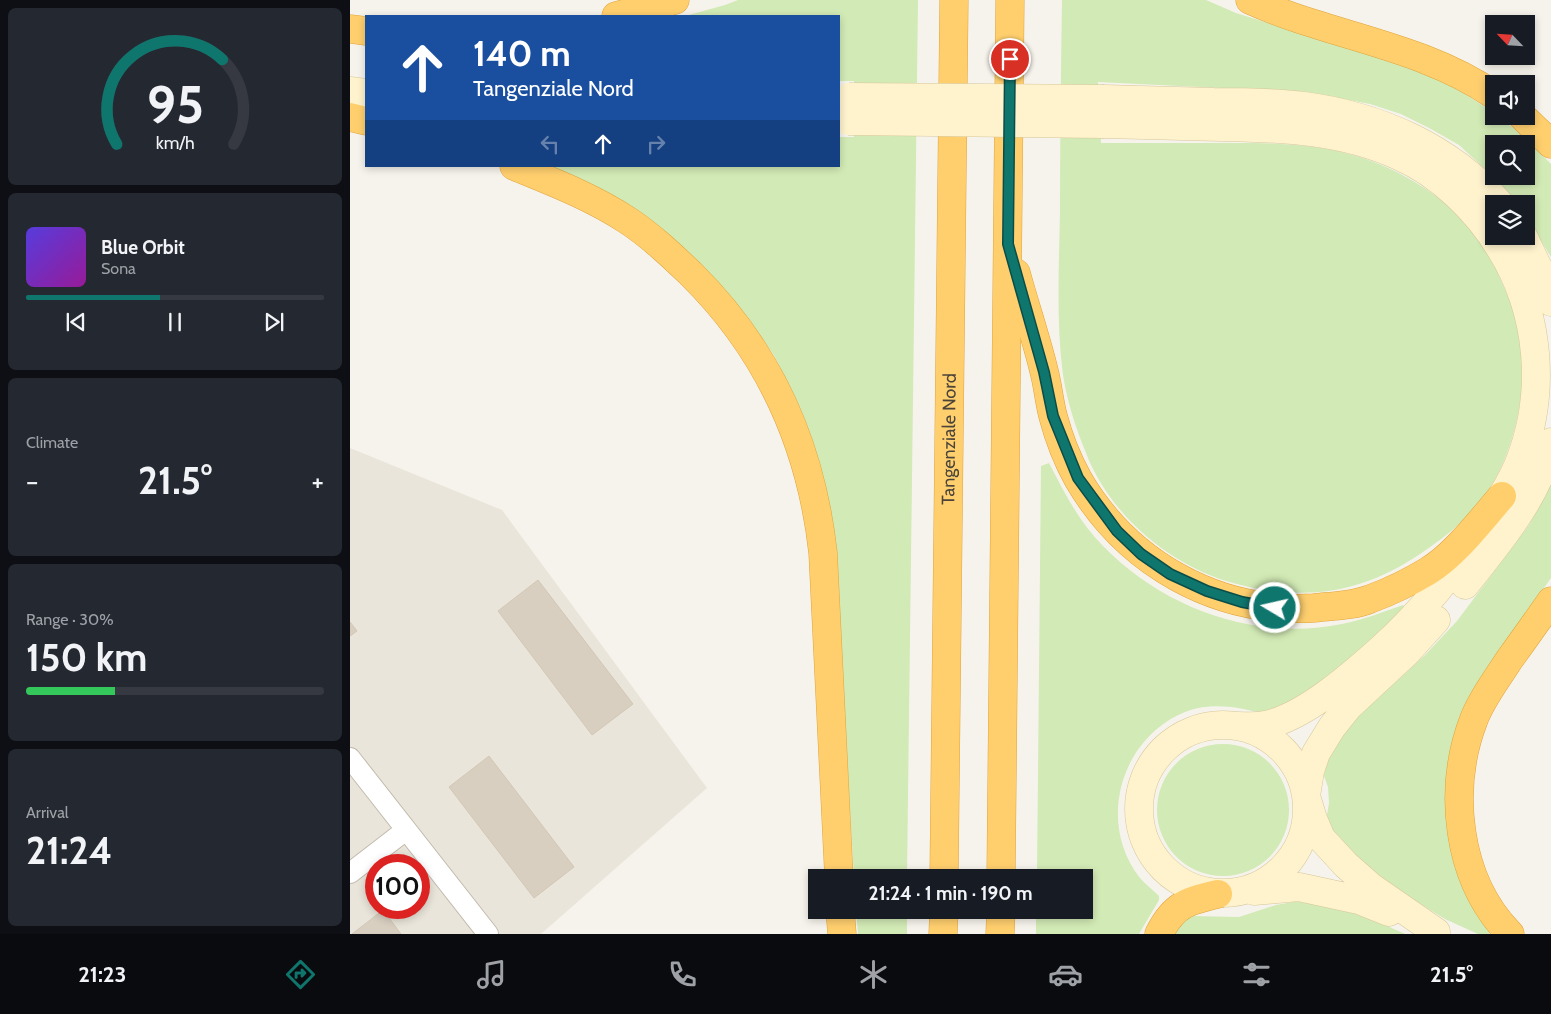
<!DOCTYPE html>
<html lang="en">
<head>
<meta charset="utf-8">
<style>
  :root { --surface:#171b24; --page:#242831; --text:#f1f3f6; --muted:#9ea1a6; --line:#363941; --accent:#0f766e }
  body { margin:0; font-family:Cabin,sans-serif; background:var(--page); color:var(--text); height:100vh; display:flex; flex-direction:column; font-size:19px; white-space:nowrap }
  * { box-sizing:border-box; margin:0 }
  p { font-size:16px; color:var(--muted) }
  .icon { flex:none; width:28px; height:28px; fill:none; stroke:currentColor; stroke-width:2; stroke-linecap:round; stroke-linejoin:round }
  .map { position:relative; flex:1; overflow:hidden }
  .details { display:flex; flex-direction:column; gap:8px; padding:8px; background:#0d0f14; width:350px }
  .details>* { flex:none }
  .top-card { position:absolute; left:15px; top:15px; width:475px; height:152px; border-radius:0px; box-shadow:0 2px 8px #0003; background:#1a4fa0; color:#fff; overflow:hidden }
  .needle { width:32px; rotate:295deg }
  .buttons { position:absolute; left:1135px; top:15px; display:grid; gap:10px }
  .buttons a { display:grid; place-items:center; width:50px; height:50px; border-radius:0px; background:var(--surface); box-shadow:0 2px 8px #0003; font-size:25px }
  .speed { position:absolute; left:15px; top:854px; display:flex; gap:10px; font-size:25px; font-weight:700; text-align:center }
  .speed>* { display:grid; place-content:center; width:65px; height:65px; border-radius:50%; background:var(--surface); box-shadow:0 2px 8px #0003; line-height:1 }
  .speed .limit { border:8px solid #d22; background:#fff; color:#111 }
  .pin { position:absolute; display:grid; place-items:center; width:42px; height:42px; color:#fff; margin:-21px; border:2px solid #fff; border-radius:50%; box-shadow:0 1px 5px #0007 }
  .me { position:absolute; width:55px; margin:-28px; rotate:279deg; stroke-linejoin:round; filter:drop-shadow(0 0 4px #0008) }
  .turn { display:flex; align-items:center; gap:18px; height:105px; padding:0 25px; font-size:22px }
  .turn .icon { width:65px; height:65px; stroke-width:2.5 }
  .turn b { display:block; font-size:35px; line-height:42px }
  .lanes { display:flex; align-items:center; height:48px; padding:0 25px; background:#0003; justify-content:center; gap:25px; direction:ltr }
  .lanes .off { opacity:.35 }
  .big { font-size:38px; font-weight:800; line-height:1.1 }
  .details .widget { flex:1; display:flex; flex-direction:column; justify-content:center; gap:8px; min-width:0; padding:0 18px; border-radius:8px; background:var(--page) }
  .details .dial { align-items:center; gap:0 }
  .dial svg { height:130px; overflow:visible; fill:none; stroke:var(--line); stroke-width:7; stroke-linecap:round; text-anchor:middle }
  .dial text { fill:var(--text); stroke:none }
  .song { display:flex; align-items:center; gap:15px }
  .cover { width:60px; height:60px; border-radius:8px; background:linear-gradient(135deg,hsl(250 70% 55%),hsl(300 70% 35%)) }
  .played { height:5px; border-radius:2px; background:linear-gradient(90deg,var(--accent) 45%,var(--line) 45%) }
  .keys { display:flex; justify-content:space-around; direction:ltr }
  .heat { display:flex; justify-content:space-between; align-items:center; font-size:28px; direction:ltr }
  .charge { height:8px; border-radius:4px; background:linear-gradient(90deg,#34c759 30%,var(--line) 0) }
  .trip { position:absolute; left:458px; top:869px; width:285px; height:50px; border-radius:0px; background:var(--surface); box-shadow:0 2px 8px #0003; font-weight:800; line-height:50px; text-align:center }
  .tab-bar { display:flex; height:80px; justify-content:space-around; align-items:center; background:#090b0e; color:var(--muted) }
  .tab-bar .icon { width:35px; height:35px }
  .tab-bar .selected { color:var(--accent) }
  .tab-bar b { font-size:22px; color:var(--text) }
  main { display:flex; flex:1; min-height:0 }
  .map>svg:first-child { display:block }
  .residential { fill:#eae5da; fill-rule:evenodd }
  .green { fill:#d2eab5; fill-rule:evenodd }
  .building { fill:#d8cfc1; stroke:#d3c7b4 }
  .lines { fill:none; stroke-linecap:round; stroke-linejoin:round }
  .street-casing { stroke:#c2bbae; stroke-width:22 }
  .secondary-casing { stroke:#d6c79b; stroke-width:29 }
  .highway-casing { stroke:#e0a43c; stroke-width:29 }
  .street { stroke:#fff; stroke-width:20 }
  .secondary { stroke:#fff3cd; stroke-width:28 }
  .highway { stroke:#ffcf6e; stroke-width:28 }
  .secondary-bridge-casing { stroke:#d6c79b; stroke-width:29; stroke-linecap:butt }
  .secondary-bridge { stroke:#fff3cd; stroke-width:28 }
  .route-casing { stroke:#0a4d48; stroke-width:12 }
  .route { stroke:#0f766e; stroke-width:9 }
  .labels { text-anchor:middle; stroke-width:5; stroke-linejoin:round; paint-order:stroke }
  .street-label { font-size:18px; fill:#4b4439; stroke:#fff }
</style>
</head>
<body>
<main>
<section class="details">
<div class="widget dial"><svg viewBox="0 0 100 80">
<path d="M14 69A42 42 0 1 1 86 69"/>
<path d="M14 69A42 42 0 0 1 79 17" stroke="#0f766e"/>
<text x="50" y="56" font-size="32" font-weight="700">95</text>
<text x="50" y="72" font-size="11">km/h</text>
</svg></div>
<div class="widget">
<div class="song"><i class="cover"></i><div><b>Blue Orbit</b><p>Sona</p></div></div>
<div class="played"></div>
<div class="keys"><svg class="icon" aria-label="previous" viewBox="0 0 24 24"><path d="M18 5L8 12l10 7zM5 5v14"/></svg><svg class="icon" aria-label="pause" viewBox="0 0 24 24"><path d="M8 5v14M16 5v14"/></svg><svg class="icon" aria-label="next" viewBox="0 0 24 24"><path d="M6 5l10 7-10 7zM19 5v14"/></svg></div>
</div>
<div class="widget"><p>Climate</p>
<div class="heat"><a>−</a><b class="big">21.5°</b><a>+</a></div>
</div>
<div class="widget"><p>Range · 30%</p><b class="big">150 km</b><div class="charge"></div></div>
<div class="widget"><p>Arrival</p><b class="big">21:24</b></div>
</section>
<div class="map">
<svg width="1201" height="934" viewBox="0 0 1201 934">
  <rect width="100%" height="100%" fill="#f6f3ec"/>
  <path class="residential" d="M0 448 152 510 357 788 191 934H0ZM26 865H69V908H26Z"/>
  <path class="green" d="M388 0H568L557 877H504L483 527 470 466 453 415 424 355 382 299 199 166H489V137H504V81H489V16H335L375 5Z
    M712 0H856L886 13 1061 68 1103 86 1144 113V116H1148L1172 135 1201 164V257L1176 216V204H1166L1134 168 1109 145 1081 129 1051 114 1020 104 978 96 933 91 748 82 751 143C789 143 827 143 865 143 909 143 953 142 995 153 1044 165 1093 194 1125 233 1137 248 1145 266 1152 283 1157 293 1161 303 1165 313 1183 372 1168 451 1132 500 1117 520 1091 540 1070 554 1008 596 948 602 876 581 816 562 759 513 736 453 726 429 717 401 713 375 706 322 709 266 710 212 710 141 711 71 712 0ZM1144 144H1176V176H1144Z
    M699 463C714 492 729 522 753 546 813 608 906 642 992 624 1013 620 1033 612 1053 605L1057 611 971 687 914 714C889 707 861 702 835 712 771 738 746 822 790 878 795 884 803 890 809 896V900L789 934H686V910H734V878L687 877 691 466Z
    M1201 482V578L1132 677 1113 709 1104 741 1097 774 1096 811 1101 850 1109 878 1118 899 1140 931 1139 934H1128L1095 919 1015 870 979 830 977 815 979 803 978 787 974 776 976 761 982 744 1014 708 1047 681 1076 654 1107 621 1179 525Z
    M807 810a66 66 0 1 1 132 0a66 66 0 1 1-132 0Z
    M943 902C987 901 1016 916 1055 934H823L831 922 842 916 889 917 926 905Z
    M506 910H557V934H508Z"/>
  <path class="building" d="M188 580 283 704 242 735 148 611Z
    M0 622 7 631 0 636Z
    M139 756 224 867 184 898 99 787Z
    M33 910 51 934H2Z"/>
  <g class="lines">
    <defs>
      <path id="street" d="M0 758 138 934
        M0 873 56 830"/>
      <path id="secondary" d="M0 91 16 93
        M754 99C790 100 827 101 864 102 894 102 924 102 954 106 1029 116 1099 147 1150 204
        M754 124C793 125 832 126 871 127 932 128 992 130 1049 156 1090 174 1127 210 1150 248 1190 312 1197 393 1169 463 1161 484 1147 504 1135 523 1105 572 1072 612 1030 650 1001 676 953 718 915 725 906 727 897 726 888 726
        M1173 236 1196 284 1201 302
        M1115 585C1149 542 1188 497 1201 442
        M789 809a84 84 0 1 1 168 0a84 84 0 1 1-168 0Z
        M904 891 949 887 1009 900 1039 912
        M1086 932 1021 887 996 865 971 838 963 819 956 796 960 771 966 753 982 727 998 707 1056 653 1086 620"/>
      <g id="highway">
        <path d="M900 0C979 36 1072 45 1144 95"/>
        <path d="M266 16 325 0"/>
        <path d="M0 29 16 31"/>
        <path d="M1172 116 1201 144"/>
        <path d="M0 117 16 121"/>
        <path d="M164 166C203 182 242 197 277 220 300 235 321 255 341 274 419 351 461 444 473 553L489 878"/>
        <path d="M666 273C675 306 686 338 694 371 698 386 699 401 703 416 708 435 718 461 728 479 777 563 866 614 964 608 982 606 1003 606 1020 599 1039 592 1060 582 1078 571 1104 556 1132 519 1152 496"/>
        <path id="s1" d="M594 878 604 0"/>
        <path d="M651 878 660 0"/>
        <path d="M490 910 492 934"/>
        <path d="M593 934 594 910"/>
        <path d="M650 934 651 910"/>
        <path d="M809 934C824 904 838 901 868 894"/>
        <path d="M1160 934C1106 879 1097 789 1124 719 1132 698 1147 679 1159 660 1173 641 1187 621 1201 601"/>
      </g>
    </defs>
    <use href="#street" class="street-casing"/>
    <use href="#secondary" class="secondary-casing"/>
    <use href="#highway" class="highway-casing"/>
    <use href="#street" class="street"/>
    <use href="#secondary" class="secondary"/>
    <use href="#highway" class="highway"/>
    <defs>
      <path id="secondary-bridge" d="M499 97 754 99
        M498 121 754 124"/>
    </defs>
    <use href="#secondary-bridge" class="secondary-bridge-casing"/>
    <use href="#secondary-bridge" class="secondary-bridge"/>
  </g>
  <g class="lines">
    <defs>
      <path id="route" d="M660 59 658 244 694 372 703 416 728 478 767 531 791 554 820 574 857 591 892 602 925 608"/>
    </defs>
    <use href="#route" class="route-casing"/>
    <use href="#route" class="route"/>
  </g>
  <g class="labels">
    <g class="street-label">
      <text dy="6" stroke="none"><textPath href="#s1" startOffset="439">Tangenziale Nord</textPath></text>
    </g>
  </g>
</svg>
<div class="buttons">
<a><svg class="needle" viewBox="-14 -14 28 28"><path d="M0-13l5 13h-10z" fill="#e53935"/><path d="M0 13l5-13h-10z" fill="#9ea1a6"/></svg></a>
<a><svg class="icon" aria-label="sound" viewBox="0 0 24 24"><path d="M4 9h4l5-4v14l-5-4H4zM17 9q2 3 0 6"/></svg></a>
<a><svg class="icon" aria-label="search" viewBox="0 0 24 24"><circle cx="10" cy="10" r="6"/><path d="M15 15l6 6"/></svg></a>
<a><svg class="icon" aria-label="layers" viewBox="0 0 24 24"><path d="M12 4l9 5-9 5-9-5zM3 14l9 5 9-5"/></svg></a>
</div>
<div class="speed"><div class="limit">100</div></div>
<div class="pin" style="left:660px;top:59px;background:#d93025"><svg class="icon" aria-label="arrive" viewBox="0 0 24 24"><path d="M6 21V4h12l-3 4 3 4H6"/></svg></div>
<svg class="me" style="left:925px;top:608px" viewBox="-20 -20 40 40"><circle r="17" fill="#0f766e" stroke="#fff" stroke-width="3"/><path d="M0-11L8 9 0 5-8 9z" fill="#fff"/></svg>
<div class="trip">21:24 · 1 min · 190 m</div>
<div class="top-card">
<div class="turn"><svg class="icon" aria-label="ahead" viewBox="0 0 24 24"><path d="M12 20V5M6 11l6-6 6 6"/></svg><div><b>140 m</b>Tangenziale Nord</div></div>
<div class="lanes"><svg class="icon off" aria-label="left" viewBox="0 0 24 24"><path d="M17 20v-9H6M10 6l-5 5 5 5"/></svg><svg class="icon" aria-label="ahead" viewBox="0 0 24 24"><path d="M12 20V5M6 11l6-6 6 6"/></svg><svg class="icon off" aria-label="right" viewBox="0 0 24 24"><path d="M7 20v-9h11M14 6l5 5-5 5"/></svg></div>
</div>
</div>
</main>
<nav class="tab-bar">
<b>21:23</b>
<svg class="icon selected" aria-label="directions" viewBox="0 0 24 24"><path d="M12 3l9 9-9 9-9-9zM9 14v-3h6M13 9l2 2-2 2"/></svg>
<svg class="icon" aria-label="music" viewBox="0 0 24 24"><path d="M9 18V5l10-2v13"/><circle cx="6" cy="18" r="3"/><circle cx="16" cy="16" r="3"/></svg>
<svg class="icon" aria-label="phone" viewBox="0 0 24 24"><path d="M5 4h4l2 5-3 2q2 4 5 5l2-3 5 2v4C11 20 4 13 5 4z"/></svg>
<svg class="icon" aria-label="climate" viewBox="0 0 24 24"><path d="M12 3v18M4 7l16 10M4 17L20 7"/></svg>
<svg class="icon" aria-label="car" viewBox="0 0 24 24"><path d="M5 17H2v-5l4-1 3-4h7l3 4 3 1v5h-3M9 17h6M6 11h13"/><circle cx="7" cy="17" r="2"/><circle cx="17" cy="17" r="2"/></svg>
<svg class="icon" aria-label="filters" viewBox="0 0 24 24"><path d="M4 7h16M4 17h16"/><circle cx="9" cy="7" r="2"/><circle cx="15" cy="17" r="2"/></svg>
<b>21.5°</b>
</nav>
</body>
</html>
